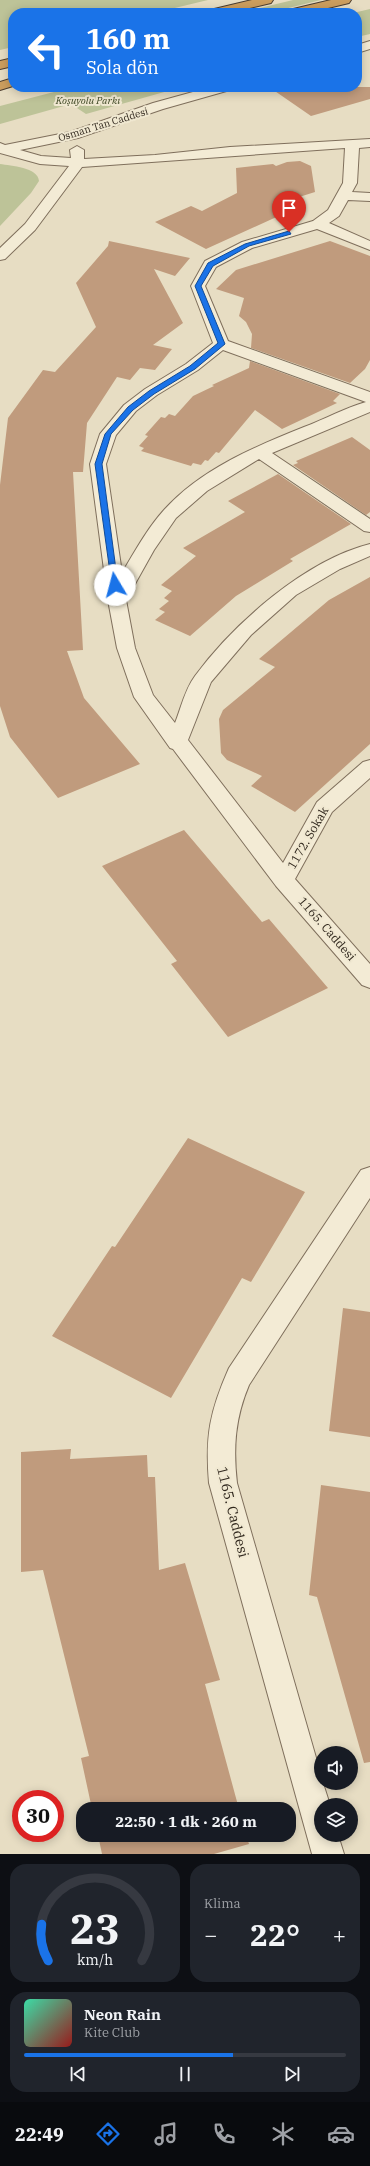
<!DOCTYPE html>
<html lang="tr">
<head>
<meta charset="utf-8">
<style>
  :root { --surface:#171b24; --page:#20242c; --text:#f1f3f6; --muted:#9ea1a6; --line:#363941; --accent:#1a73e8 }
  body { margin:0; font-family:"IBM Plex Serif",serif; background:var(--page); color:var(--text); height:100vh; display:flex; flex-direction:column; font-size:15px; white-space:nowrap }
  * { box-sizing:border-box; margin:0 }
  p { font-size:13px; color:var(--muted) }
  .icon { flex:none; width:22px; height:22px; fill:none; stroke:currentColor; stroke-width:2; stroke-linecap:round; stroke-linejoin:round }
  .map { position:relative; height:1854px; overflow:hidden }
  .drawer { display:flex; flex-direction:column; gap:10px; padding:10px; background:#0d0f14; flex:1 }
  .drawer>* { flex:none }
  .guide { position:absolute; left:8px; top:8px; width:354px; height:84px; border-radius:16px; box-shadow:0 2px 10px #0003; background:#1a73e8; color:#fff; overflow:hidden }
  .controls { position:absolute; left:314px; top:1746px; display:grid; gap:8px }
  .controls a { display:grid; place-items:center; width:44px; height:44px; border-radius:50%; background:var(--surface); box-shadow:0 2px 10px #0003; font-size:20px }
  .speed { position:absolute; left:12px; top:1790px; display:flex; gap:8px; font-size:20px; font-weight:700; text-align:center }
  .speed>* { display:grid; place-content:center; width:52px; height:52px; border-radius:50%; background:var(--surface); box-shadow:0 2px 10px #0003; line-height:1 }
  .speed .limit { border:6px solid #d22; background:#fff; color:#111 }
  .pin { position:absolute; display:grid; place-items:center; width:34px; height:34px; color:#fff; margin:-41px -17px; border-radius:50% 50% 50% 0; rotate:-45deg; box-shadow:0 0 4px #0007 }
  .pin .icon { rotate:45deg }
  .me { position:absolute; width:44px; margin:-22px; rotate:352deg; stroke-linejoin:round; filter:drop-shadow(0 0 3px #0008) }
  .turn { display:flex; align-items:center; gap:14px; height:84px; padding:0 12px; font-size:18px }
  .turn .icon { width:52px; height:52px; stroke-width:2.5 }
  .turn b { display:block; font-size:28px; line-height:34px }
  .big { font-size:30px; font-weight:700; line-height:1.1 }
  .drawer .card { flex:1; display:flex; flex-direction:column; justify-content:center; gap:6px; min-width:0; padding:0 14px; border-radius:16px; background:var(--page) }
  .drawer .dial { align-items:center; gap:0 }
  .dial svg { height:104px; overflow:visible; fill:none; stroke:var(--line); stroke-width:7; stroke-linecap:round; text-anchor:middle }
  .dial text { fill:var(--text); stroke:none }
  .song { display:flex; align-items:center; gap:12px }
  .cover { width:48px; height:48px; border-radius:6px; background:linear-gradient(135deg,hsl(160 70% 55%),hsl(0 70% 35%)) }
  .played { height:4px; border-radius:2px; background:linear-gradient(90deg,var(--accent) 65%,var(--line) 65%) }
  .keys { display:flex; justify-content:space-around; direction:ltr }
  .heat { display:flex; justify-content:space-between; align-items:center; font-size:22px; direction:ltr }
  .drawer .tiles { flex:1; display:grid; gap:10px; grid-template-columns:1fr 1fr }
  .card:last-child { grid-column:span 2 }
  .trip { position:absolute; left:76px; top:1802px; width:220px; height:40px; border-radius:16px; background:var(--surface); box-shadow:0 2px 10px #0003; font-weight:700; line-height:40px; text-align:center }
  .tab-bar { display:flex; height:64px; justify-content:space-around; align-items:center; background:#090b0e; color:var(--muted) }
  .tab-bar .icon { width:28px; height:28px }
  .tab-bar .current { color:var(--accent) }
  .tab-bar b { font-size:18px; color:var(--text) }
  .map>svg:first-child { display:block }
  .green { fill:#bdc398 }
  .building { fill:#c09b7d }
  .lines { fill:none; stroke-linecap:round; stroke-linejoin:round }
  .minor-casing { stroke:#7f6f5c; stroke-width:2 }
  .highway-casing { stroke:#4d3e30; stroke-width:2 }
  .minor { fill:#f3ebd5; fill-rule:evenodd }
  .highway { fill:#cc9e5e; fill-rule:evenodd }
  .route { fill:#1a73e8; stroke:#114b97 }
  .labels { text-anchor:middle; stroke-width:4; stroke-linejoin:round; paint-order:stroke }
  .far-park-label { font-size:10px; font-style:italic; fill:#414a27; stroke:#f0e8d1 }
  .far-street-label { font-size:10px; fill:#31281e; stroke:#f0e8d1 }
  .street-label { font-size:12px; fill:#31281e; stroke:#f0e8d1 }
  .near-street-label { font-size:14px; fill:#31281e; stroke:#f0e8d1 }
</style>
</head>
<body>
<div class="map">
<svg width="370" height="1854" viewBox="0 0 370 1854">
  <rect width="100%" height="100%" fill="#e7ddc3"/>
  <path class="green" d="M0 0H208L154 13H13V47L0 50Z
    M293 0H321L268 13H239Z
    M370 9V34L357 37V13H353Z
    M73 87H182L86 114 71 104 0 124V106Z
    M0 164C11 166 38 167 39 181L31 193 0 226Z"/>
  <path class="building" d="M269 87H370V99L311 116Z
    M300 161 311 166 315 192 280 203 294 209 206 249 155 222 191 206 202 211 237 193 236 168 273 164 276 166 287 162Z
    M109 241 190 258 175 276 154 269 183 323 153 345 172 349 155 370 140 368 130 380 117 377 87 423 83 472H73L83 650 67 651 84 698 140 764 58 798 10 737 0 706V485L8 418 43 370 55 372 96 327 76 283 108 246Z
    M330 241 370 256V360L365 369 350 383 251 348 252 334 246 322 239 316 244 298 216 289 236 270Z
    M250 361 340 394 333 401 337 403 282 429 255 410 219 453 216 452 208 461 205 460 201 465 193 463 191 466 141 451 144 448 139 446 148 436 145 435 161 417 165 418 169 414 175 416 193 396 214 386 212 385 249 368Z
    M352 437 370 450V512L366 515 293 465 298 463 296 461Z
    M278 474 351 524 290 559 293 561 236 596 190 636 155 620 165 612 159 609 169 601 164 598 172 591 161 585 196 556 183 548 245 512 228 501Z
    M370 577V744L295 812 251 786 262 776 227 760 221 753 219 719 223 710 275 667 259 659 329 600Z
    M184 830 262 922 269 919 328 988 228 1037 171 964 177 961 102 866Z
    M188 1138 305 1192 251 1282 242 1278 171 1398 52 1336 112 1246 115 1247Z
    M343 1308 370 1312V1437L329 1431Z
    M71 1449 70 1459 147 1455 148 1477H155L159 1570 185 1563 220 1680 205 1684 239 1809H92L81 1758 89 1756 43 1570 21 1572V1452Z
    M321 1485 370 1492V1762L364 1763 317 1597 309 1595Z
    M98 1835H246L249 1844 214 1854H102Z"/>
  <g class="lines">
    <defs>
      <path id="minor" d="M370 41V49L357 53V45Z
        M211 87H231L230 90 163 109 78 138 20 150 41 156 71 158 70 150 77 146 84 150V159L155 155 230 147 370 139V147L359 148 357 183 352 192 370 193V201L348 200 339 216 329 223 370 241V250L317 229 252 248 216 267 205 286 228 341 370 392V412L272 453 370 519V532L364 531 259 459 207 491 176 518 154 550 126 600 135 648 153 695 175 723C181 708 185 689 195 676 234 623 306 560 370 544V556L340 569 296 595 251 635 211 682 188 740 283 863 317 802 363 762 370 760V778L332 812 295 879 370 964V988L362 985 276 886 173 749 170 748 134 697 117 648 108 600 90 464 100 434 124 405 145 389 186 364 213 343 191 286 205 261 242 242 313 221 328 210 343 183 345 148 82 167 35 230 5 259 0 260V248L25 224 69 166 40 164 0 153V143L5 145 70 132 153 103ZM223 350 366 402C345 408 325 419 304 427 254 447 201 469 164 510 147 529 135 551 122 573L106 464 116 435 136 411 157 395 198 370Z
        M370 1167V1198L249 1385C235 1418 233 1448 237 1483L321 1775V1783H323L330 1805H321V1835H338L344 1854H312L209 1483C205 1436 210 1411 229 1368L361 1170Z"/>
      <path id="highway" d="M252 0H273L271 3 229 13H208L210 10Z
        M331 0H351L349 3 307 13H287L289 10Z
        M13 58V66L0 69V61Z
        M13 78V86L0 90V82Z"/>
    </defs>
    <use href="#minor" class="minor-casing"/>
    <use href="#highway" class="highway-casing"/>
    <use href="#minor" class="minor"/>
    <use href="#highway" class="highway"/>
  </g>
  <path class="route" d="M289 231 291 234 249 246 213 266 201 286 225 344 195 369 154 394 133 410 111 434 102 464 118 585 112 587 95 464 105 434 128 407 149 391 190 366 218 343 195 286 208 263 245 244Z"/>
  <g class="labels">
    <g class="far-park-label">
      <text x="88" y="104">Koşuyolu Parkı</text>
    </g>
    <g class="far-street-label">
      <text transform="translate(103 124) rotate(-17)" y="4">Osman Tan Caddesi</text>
    </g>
    <g class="street-label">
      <text transform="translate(308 838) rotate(-60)" y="4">1172. Sokak</text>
      <text transform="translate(327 929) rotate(49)" y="4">1165. Caddesi</text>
    </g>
    <g class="near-street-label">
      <text transform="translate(233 1512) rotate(76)" y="5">1165. Caddesi</text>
    </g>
  </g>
</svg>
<div class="controls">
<a><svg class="icon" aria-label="sound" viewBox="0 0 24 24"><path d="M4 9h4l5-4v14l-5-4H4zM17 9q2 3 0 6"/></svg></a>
<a><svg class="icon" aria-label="layers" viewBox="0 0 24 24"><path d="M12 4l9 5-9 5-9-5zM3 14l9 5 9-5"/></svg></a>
</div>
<div class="speed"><div class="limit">30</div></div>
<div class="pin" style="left:289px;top:232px;background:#d93025"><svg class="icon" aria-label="arrive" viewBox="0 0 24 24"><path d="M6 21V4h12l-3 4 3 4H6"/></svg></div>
<svg class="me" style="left:115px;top:585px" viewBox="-20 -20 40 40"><circle r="19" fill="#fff"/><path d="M0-13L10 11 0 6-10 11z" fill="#1a73e8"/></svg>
<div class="trip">22:50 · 1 dk · 260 m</div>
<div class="guide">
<div class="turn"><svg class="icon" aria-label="left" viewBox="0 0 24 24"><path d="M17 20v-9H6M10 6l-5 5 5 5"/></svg><div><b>160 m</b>Sola dön</div></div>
</div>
</div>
<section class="drawer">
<div class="tiles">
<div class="card dial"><svg viewBox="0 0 100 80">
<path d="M14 69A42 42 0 1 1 86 69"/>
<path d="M14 69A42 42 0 0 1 9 41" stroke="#1a73e8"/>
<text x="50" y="56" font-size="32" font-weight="700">23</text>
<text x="50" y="72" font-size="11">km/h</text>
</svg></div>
<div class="card"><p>Klima</p>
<div class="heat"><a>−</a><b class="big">22°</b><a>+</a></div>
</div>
<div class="card">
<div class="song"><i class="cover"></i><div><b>Neon Rain</b><p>Kite Club</p></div></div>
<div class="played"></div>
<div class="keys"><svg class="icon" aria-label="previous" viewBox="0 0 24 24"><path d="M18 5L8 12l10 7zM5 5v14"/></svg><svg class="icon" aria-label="pause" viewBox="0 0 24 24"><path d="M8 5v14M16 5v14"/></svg><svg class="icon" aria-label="next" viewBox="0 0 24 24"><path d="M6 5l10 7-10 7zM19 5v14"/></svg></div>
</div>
</div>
</section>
<nav class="tab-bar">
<b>22:49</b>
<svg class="icon current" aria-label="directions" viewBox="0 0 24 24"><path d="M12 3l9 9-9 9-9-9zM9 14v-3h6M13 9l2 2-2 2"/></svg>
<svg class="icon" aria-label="music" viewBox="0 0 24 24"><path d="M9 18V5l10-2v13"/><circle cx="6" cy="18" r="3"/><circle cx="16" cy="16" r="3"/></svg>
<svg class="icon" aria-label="phone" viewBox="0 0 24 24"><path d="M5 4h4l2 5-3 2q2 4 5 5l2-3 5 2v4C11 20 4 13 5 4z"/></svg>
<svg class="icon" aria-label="climate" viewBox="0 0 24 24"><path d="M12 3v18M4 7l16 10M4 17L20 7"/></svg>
<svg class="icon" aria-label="car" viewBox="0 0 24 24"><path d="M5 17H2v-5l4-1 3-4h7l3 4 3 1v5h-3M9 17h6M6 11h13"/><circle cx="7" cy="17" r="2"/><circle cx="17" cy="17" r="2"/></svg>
</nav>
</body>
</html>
